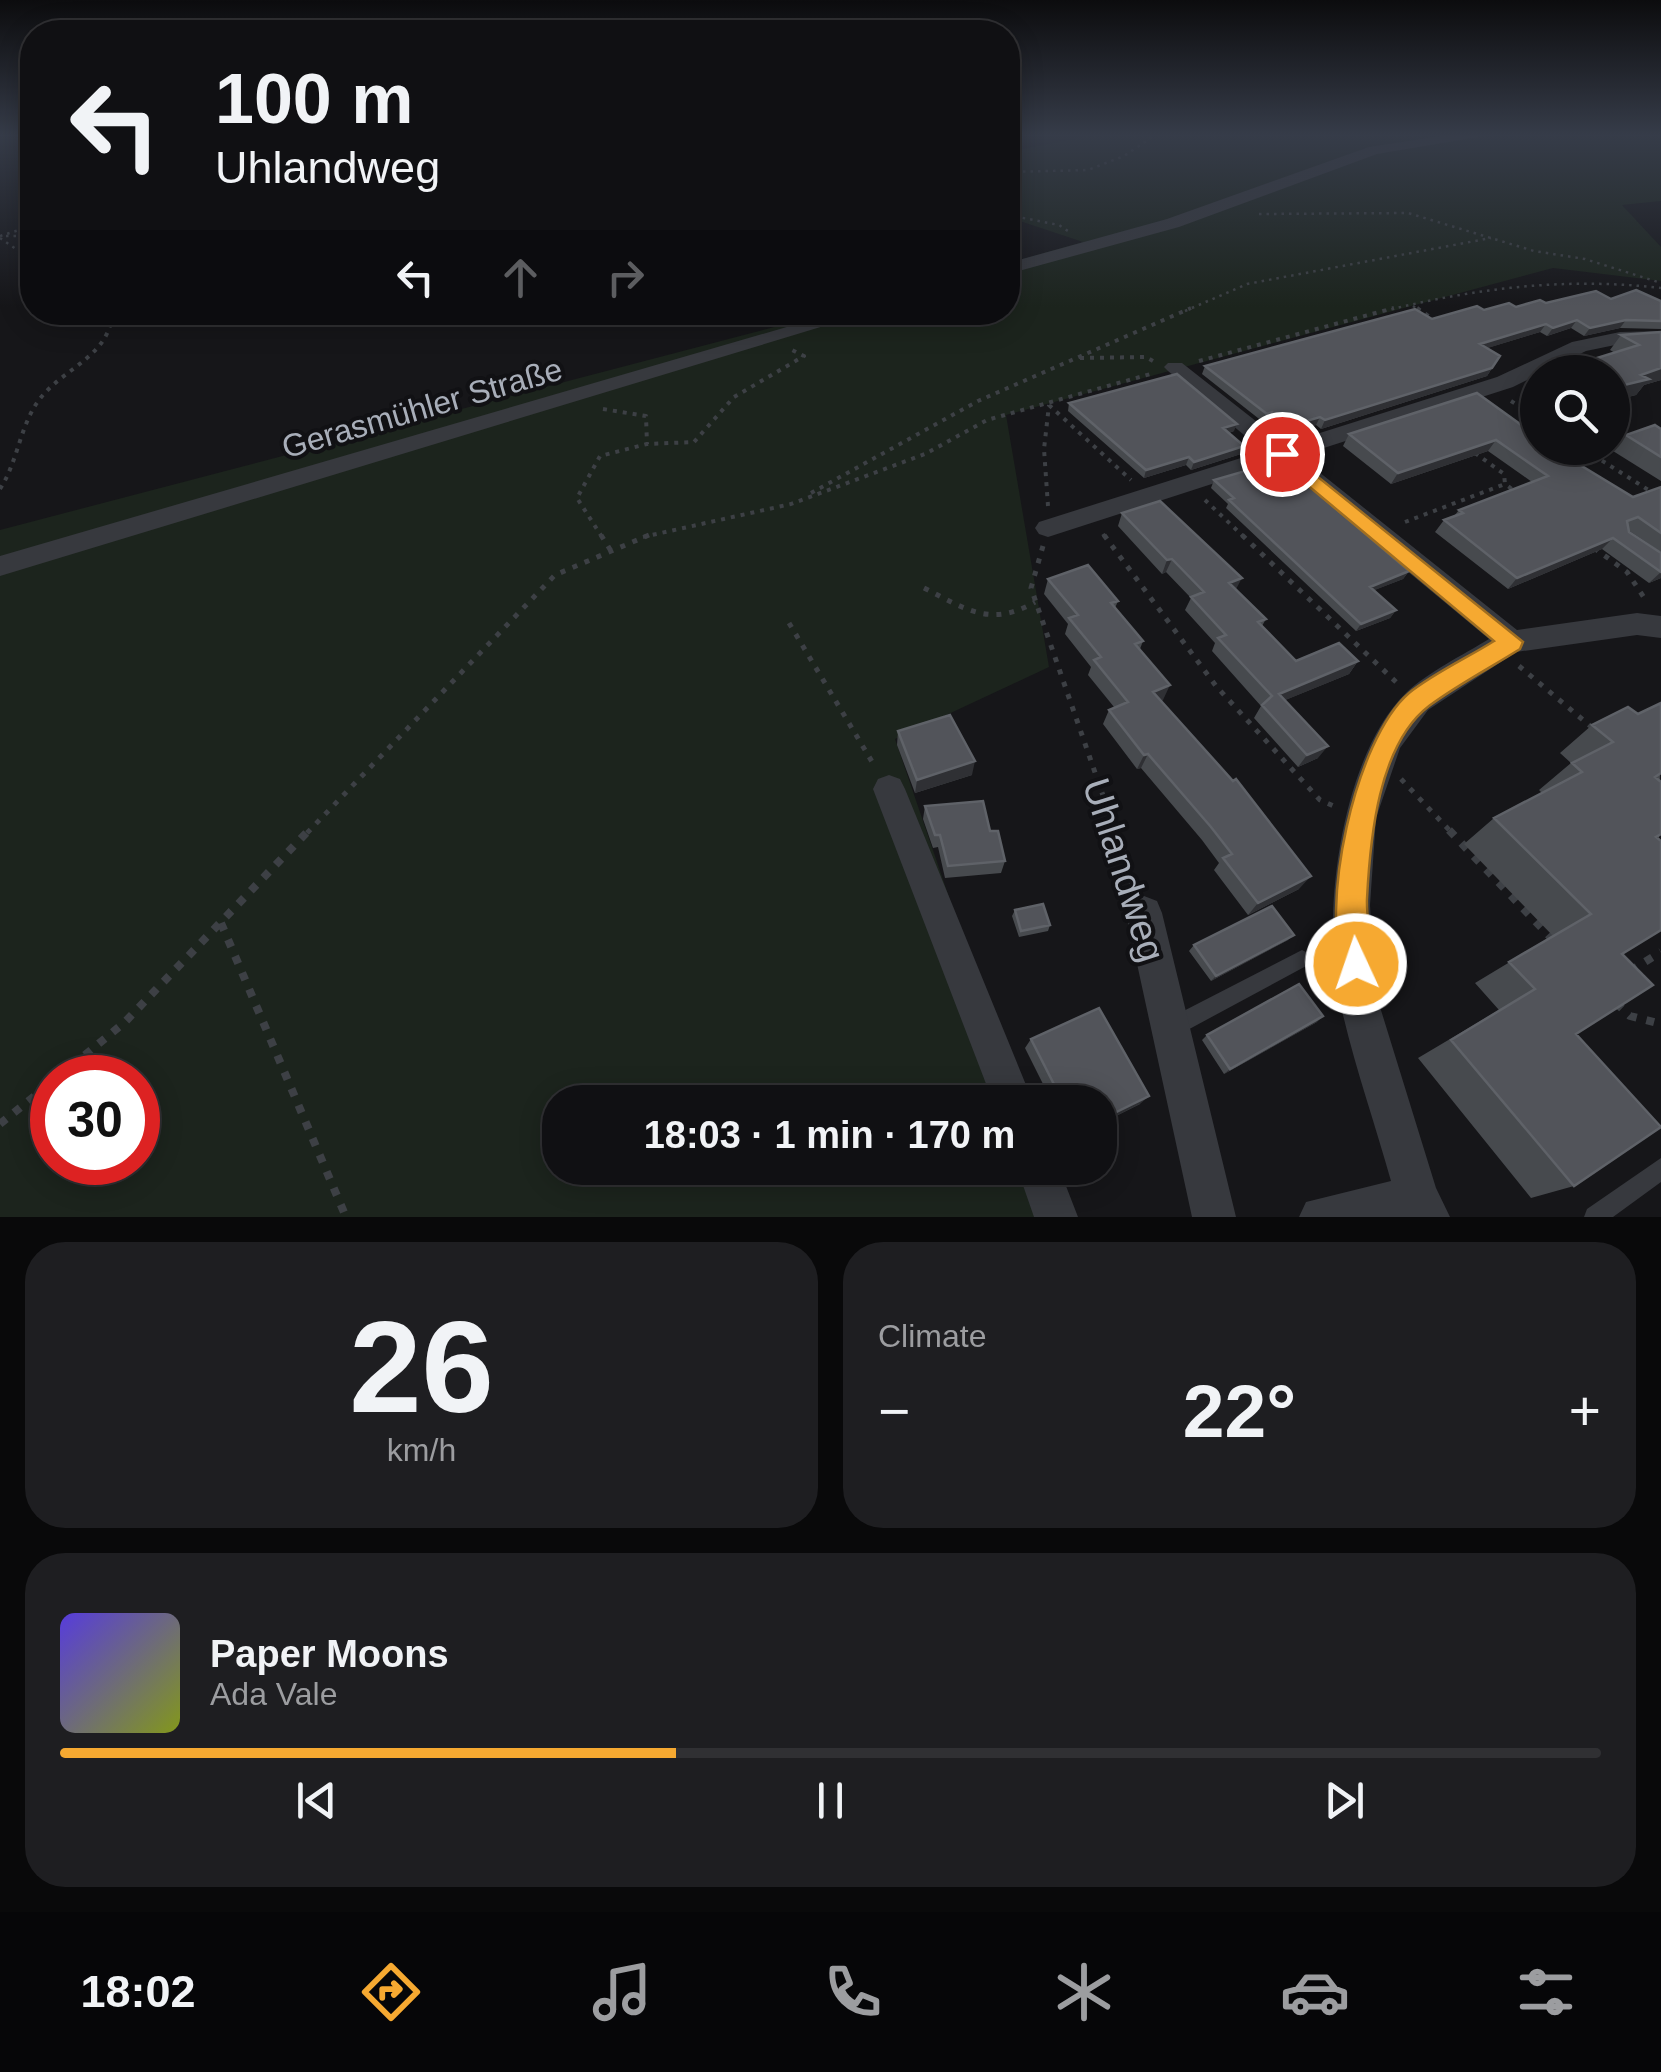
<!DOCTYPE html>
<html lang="en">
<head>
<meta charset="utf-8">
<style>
  :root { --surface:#101013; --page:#1e1e21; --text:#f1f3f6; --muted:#9c9da0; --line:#303033; --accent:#f6a931 }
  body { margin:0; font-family:Helvetica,sans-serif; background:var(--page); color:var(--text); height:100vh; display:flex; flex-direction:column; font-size:38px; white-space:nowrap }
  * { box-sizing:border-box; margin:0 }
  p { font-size:32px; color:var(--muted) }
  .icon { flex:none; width:55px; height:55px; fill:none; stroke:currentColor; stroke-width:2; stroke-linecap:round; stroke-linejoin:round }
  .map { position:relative; height:1217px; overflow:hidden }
  .drawer { display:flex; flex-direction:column; gap:25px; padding:25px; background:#09090a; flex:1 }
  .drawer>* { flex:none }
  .top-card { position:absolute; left:20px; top:20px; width:1000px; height:305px; border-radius:40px; box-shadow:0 5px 25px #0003,0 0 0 2px var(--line); background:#101013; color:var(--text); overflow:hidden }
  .tools { position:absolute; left:1520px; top:355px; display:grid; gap:20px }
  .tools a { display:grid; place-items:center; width:110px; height:110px; border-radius:50%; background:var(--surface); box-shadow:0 5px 25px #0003,0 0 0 2px var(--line); font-size:50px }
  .speed { position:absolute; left:30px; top:1055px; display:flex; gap:20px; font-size:50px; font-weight:700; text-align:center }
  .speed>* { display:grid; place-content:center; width:130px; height:130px; border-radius:50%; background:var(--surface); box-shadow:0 5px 25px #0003,0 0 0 2px var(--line); line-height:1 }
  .speed .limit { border:15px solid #d22; background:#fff; color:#111 }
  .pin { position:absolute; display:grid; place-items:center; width:85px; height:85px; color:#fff; margin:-42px; border:5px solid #fff; border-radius:50%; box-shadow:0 2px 10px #0007 }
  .me { position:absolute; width:110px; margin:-55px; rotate:357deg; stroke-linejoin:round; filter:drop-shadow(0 0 8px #0008) }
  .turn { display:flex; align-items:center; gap:35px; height:210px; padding:0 30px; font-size:45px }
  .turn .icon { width:130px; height:130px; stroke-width:2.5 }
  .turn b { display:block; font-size:70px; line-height:85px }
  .lanes { display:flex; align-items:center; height:95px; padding:0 30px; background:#0003; justify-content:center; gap:50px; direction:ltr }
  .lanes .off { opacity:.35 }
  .big { font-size:75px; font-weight:600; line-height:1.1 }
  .drawer .widget { flex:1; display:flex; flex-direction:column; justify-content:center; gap:15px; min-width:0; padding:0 35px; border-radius:40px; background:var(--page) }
  .drawer .dial { align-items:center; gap:0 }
  .dial b { font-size:130px; line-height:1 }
  .song { display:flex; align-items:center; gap:30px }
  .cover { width:120px; height:120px; border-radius:15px; background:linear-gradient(135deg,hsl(250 70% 55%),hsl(70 70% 35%)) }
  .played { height:10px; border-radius:5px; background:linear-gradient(90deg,var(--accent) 40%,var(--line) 40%) }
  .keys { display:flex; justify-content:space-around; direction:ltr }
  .heat { display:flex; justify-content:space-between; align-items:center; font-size:55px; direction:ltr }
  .drawer .tiles { flex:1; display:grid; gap:25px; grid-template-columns:1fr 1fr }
  .widget:last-child { grid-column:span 2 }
  .trip { position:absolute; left:542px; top:1085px; width:575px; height:100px; border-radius:40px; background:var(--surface); box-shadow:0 5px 25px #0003,0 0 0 2px var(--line); font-weight:600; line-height:100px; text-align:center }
  .tab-bar { display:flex; height:160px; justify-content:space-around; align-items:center; background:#060608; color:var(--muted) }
  .tab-bar .icon { width:70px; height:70px }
  .tab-bar .selected { color:var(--accent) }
  .tab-bar b { font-size:45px; color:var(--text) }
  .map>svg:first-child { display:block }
  .green { fill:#1c241d; fill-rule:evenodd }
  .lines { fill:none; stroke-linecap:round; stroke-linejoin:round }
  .path-far3 { stroke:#3d4045; stroke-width:2.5; stroke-dasharray:2.5 5; stroke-linecap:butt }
  .path-far2 { stroke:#3d4045; stroke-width:4; stroke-dasharray:4 6; stroke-linecap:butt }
  .path-far1 { stroke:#3d4045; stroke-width:5; stroke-dasharray:5 8; stroke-linecap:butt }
  .path { stroke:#3d4045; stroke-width:8; stroke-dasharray:8 10; stroke-linecap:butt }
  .lane { fill:#37393e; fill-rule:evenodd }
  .street { fill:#37393e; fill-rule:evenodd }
  .wall { fill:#474a4e }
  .shaded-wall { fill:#2f3034 }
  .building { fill:#52545a; stroke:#5f6268; stroke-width:2.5 }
  .route { fill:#f6a931; stroke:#a06e20; stroke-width:2.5 }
  .labels { text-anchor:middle; stroke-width:8; stroke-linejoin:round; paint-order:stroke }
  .street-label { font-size:32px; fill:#a8aeb9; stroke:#111114 }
  .near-street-label { font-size:38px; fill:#a8aeb9; stroke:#111114 }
</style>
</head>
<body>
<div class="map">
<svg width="1661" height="1217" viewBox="0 0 1661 1217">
  <rect width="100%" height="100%" fill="#161619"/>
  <path class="green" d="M1088 136H1661V201L1622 205 1661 247V281L1553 268 1006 415 1049 667 895 739 1019 1102H560V1168H1041L1058 1217H0V530L828 313 1008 312V263L1083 242 1008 217V152ZM52 1078H138V1162H52Z"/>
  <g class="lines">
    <path class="path-far3" d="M1008 172 1088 170 1124 156 1154 136
      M1259 214 1408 213 1534 251 1585 259 1661 283
      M1008 215 1059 225 1071 233
      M0 236 32 226
      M6 236H32
      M0 238 32 260
      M1413 306 1420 311
      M1185 311 1247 284 1491 238
      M1384 311C1477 288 1565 277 1661 288"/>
    <path class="path-far2" d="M1417 308 1437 322
      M1080 358 1146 357 1153 361
      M1199 361 1394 308
      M1511 401 1538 418
      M1049 405 1131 480
      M603 409 646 416 647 444
      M1612 445 1625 440
      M1605 448 1590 453 1661 498
      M1475 453 1504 474 1505 484 1516 492
      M0 489C19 460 20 421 43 395 67 367 111 354 112 312
      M811 493 978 401 1191 308
      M1205 500 1244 537
      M1048 506 1044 449 1049 405
      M1405 522 1505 484
      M1103 534 1105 537
      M602 537 577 498 600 456 647 444 694 442 734 397 804 356 790 349
      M643 537 791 504 925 454 987 420 1154 373"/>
    <path class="path-far1" d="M601 535 611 551
      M1104 535 1216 686 1320 800 1338 808
      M1242 535 1396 682
      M1043 546 1031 588 1116 833
      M1594 548 1627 572 1645 599
      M924 588C966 609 990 628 1035 602
      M789 623 874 765
      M1519 666 1595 730
      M1401 779 1452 833
      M307 833 555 575 649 535"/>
    <path class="path" d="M1115 830 1134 886
      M1449 830 1555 942
      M221 923 346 1217
      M1630 971 1661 952
      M1616 1003 1630 1016 1661 1024
      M57 1078 125 1022 309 830
      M0 1124 52 1082"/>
    <path class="lane" d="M1302 950 1308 953 1311 959 1308 965 1182 1033 1175 1036 1168 1033 1165 1026 1168 1019Z
      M1661 1158V1182L1613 1217H1584L1587 1209Z"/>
    <path class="street" d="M1441 136H1484L1377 154 1179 227 1008 274V263L1167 219 1369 147Z
      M838 312H870L0 576V556Z
      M1661 331V343L1620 344 1586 351 1513 387 1299 456 1517 630 1637 613 1661 616V638L1637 635 1516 652 1428 710 1400 748 1376 818 1370 905 1376 994 1436 1188 1450 1217H1299L1306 1202 1391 1181C1374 1120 1352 1059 1339 997 1321 913 1342 755 1406 693 1428 672 1463 655 1489 639L1277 463 1048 537 1039 534 1035 528 1039 522 1263 451 1168 371 1164 367 1168 363H1182L1285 444 1497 377 1572 342 1620 332Z
      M889 775 900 779 905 789 1033 1102H993L873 789 878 779Z
      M1144 896 1157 901 1162 913 1236 1217H1192L1126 913 1131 901Z
      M1017 1168H1059L1078 1217H1034Z"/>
  </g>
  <path class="wall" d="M1611 299 1661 301V329L1620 328 1584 336 1571 328 1547 336 1540 332 1487 348 1500 356 1487 376 1321 429 1316 425 1285 435 1268 421 1263 422 1202 374 1205 366 1432 319 1484 310 1546 303Z
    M1661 332V380L1644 385 1636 395 1612 401V372L1615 353 1610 350 1621 335Z
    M1538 377V402L1524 393 1534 378Z
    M1477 393 1538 448 1633 497 1661 487V552L1628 530 1629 532 1661 553V578L1649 583 1602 549 1508 589 1435 532 1444 520 1454 516 1459 510 1532 482 1488 451 1391 484 1343 446 1349 434Z
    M1069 403 1234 431 1229 433 1241 454 1191 470 1186 465 1144 478 1068 411Z
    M1661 429V481L1613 451 1626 435Z
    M1214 480 1409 571 1403 579 1374 590 1396 610 1390 618 1356 631 1226 508 1228 504 1211 488Z
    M1122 513 1236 590 1266 619 1262 626 1296 661H1358L1349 674 1285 700 1318 758 1298 767 1254 718 1261 706 1212 651 1215 643 1185 610 1191 598 1166 572 1162 574 1118 526Z
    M1048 579 1118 601 1115 608 1143 641 1140 649 1163 700 1161 701 1299 889 1248 915 1214 870 1219 863 1202 840 1141 768 1137 769 1103 724 1109 710 1114 707 1088 675 1091 667 1065 634 1068 624 1044 594Z
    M1661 703 1659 839 1622 954 1576 1034 1574 1186 1531 1198 1418 1058 1499 1010 1475 983 1553 936 1464 844 1494 818 1542 793 1539 790 1571 763 1560 753 1592 725 1638 714Z
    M898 731 972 775 915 793 897 745Z
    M925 806 990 831 1005 861 1001 873 945 878 938 847 933 848 923 819Z
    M1015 910 1050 925 1048 931 1019 937 1012 916Z
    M1288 940 1211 981 1189 951 1194 945Z
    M1317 1022 1224 1074 1202 1040 1207 1035Z
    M1031 1039 1140 1104 1100 1124V1102H1052L1025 1048Z"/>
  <path class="shaded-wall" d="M1577 320 1571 328 1547 336 1553 328Z
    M1626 320 1620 328 1584 336 1590 328Z
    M1546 324 1540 332 1475 352 1480 344Z
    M1492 368 1487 376 1321 429 1325 420Z
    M1661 368V380L1644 385 1636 395 1612 401V388L1641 375Z
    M1272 412 1268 421 1263 422 1267 414Z
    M1320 417 1316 425 1285 435 1289 426Z
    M1237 424 1234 431 1220 436 1223 428Z
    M1496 440 1488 451 1391 484 1398 473Z
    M1244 446 1241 454 1191 470 1194 462Z
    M1189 457 1186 465 1144 478 1146 470Z
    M1613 538 1602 549 1508 589 1517 578Z
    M1172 559 1166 572 1162 574 1167 560Z
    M1409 571 1403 579 1365 594 1370 587Z
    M1661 572V578L1649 583Z
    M1242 578 1235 591 1229 583Z
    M1396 610 1390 618 1356 631 1361 624Z
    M1358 661 1349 674 1271 706 1279 694Z
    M1170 685 1163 700 1147 706 1153 692Z
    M1328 746 1318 758 1298 767 1307 755Z
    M1148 754 1141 768 1137 769 1144 755Z
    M975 761 972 775 915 793 917 780Z
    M1311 876 1299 889 1248 915 1258 903Z
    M1294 935 1288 940 1211 981 1216 976Z
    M1323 1016 1317 1022 1224 1074 1230 1069Z
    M1149 1096 1140 1104 1100 1124V1120Z"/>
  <path class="building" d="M1636 290 1661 301V321L1626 320 1590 328 1577 320 1553 328 1546 324 1480 344 1500 356 1492 368 1325 420 1320 417 1289 426 1272 412 1267 414 1205 366 1415 309 1432 319 1477 306 1484 310 1509 303 1516 307 1540 300 1546 303 1596 291 1611 299Z
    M1661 332V368L1641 375 1649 379 1612 388V372H1552L1639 345 1621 335Z
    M1177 374 1237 424 1223 428 1244 446 1194 462 1189 457 1146 470 1069 403Z
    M1477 393 1538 437V448H1552L1633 497 1661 487V533L1638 517 1627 521 1629 532 1661 553V572L1613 538 1517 578 1444 520 1463 513 1459 510 1548 476 1496 440 1398 473 1349 434Z
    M1655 425 1661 429V457L1626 435Z
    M1280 461 1409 571 1370 587 1396 610 1361 624 1229 500 1234 498 1214 480Z
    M1160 501 1242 578 1229 583 1266 619 1258 622 1296 661 1339 643 1358 661 1279 694 1328 746 1307 755 1262 705 1272 696 1218 638 1226 635 1191 597 1204 592 1172 559 1167 560 1122 513Z
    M1088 565 1118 601 1111 603 1143 641 1135 644 1170 685 1153 692 1233 781 1236 779 1311 876 1258 903 1223 858 1232 854 1211 827 1148 754 1144 755 1109 710 1128 702 1094 660 1101 657 1069 618 1078 615 1048 579Z
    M1661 703V773L1655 777 1661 782V834L1656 837 1661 841V930L1622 954 1653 985 1576 1034 1661 1127 1574 1186 1451 1040 1535 989 1509 962 1591 914 1494 818 1582 772 1572 763 1613 742 1592 725 1628 707 1638 714Z
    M950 715 975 761 917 780 898 731Z
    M983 801 990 831H998L1005 861 948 866 940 835H935L925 806Z
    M1043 904 1050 925 1021 931 1015 910Z
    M1272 906 1294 935 1216 976 1194 945Z
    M1299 984 1323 1016 1230 1069 1207 1035Z
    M1099 1008 1149 1096 1100 1120V1102H1063L1031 1039Z"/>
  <linearGradient id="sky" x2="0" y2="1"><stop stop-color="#0c0c0e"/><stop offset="0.44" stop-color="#363c49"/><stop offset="1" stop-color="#363c49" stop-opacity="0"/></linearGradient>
  <rect width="1661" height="307" fill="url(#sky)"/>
  <path class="route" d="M1282 448 1523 642 1520 649C1490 668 1457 685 1429 706 1378 745 1370 840 1367 899 1366 924 1376 952 1366 975L1356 979 1345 975C1318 910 1355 739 1409 693 1434 673 1467 658 1494 641L1275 458V450Z"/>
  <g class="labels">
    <g class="street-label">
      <text transform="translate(422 408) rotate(-16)" y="11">Gerasmühler Straße</text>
    </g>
    <g class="near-street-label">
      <text transform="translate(1124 870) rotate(72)" y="13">Uhlandweg</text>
    </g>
  </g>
</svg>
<div class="tools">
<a><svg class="icon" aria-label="search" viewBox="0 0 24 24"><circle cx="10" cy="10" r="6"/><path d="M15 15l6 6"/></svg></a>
</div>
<div class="speed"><div class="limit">30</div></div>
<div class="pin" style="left:1282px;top:454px;background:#d93025"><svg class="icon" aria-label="arrive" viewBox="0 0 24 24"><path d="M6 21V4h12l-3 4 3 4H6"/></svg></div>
<svg class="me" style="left:1356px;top:964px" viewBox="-20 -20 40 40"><circle r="17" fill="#f6a931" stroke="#fff" stroke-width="3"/><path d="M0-11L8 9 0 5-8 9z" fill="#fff"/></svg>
<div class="trip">18:03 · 1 min · 170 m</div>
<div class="top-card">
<div class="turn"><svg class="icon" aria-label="left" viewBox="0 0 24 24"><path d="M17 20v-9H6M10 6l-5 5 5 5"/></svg><div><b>100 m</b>Uhlandweg</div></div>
<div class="lanes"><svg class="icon" aria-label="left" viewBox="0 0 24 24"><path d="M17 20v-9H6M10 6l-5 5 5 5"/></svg><svg class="icon off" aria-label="ahead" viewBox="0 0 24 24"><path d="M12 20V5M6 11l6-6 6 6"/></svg><svg class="icon off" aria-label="right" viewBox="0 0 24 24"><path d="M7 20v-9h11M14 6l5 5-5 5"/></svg></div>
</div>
</div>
<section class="drawer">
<div class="tiles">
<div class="widget dial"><b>26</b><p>km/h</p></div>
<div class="widget"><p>Climate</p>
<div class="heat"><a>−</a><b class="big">22°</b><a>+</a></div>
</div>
<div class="widget">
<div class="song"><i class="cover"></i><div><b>Paper Moons</b><p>Ada Vale</p></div></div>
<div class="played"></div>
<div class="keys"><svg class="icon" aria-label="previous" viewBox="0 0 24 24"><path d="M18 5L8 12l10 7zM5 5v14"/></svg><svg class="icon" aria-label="pause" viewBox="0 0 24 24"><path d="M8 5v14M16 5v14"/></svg><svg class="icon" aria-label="next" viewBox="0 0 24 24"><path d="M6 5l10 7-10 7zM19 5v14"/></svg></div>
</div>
</div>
</section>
<nav class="tab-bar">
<b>18:02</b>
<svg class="icon selected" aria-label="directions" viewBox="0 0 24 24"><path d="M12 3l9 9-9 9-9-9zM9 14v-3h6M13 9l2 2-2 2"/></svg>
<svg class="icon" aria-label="music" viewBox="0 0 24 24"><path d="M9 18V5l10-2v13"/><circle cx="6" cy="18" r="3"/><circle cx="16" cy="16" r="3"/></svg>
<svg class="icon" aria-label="phone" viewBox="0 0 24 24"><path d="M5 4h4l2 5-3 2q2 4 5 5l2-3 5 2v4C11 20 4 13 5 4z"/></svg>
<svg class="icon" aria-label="climate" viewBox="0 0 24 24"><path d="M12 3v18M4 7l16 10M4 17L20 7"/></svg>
<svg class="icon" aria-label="car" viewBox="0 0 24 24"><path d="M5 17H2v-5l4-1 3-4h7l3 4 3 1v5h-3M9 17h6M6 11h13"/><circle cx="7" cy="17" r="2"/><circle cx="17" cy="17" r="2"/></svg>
<svg class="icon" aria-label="filters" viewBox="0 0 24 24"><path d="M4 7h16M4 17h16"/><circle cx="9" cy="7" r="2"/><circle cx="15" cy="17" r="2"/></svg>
</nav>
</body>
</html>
